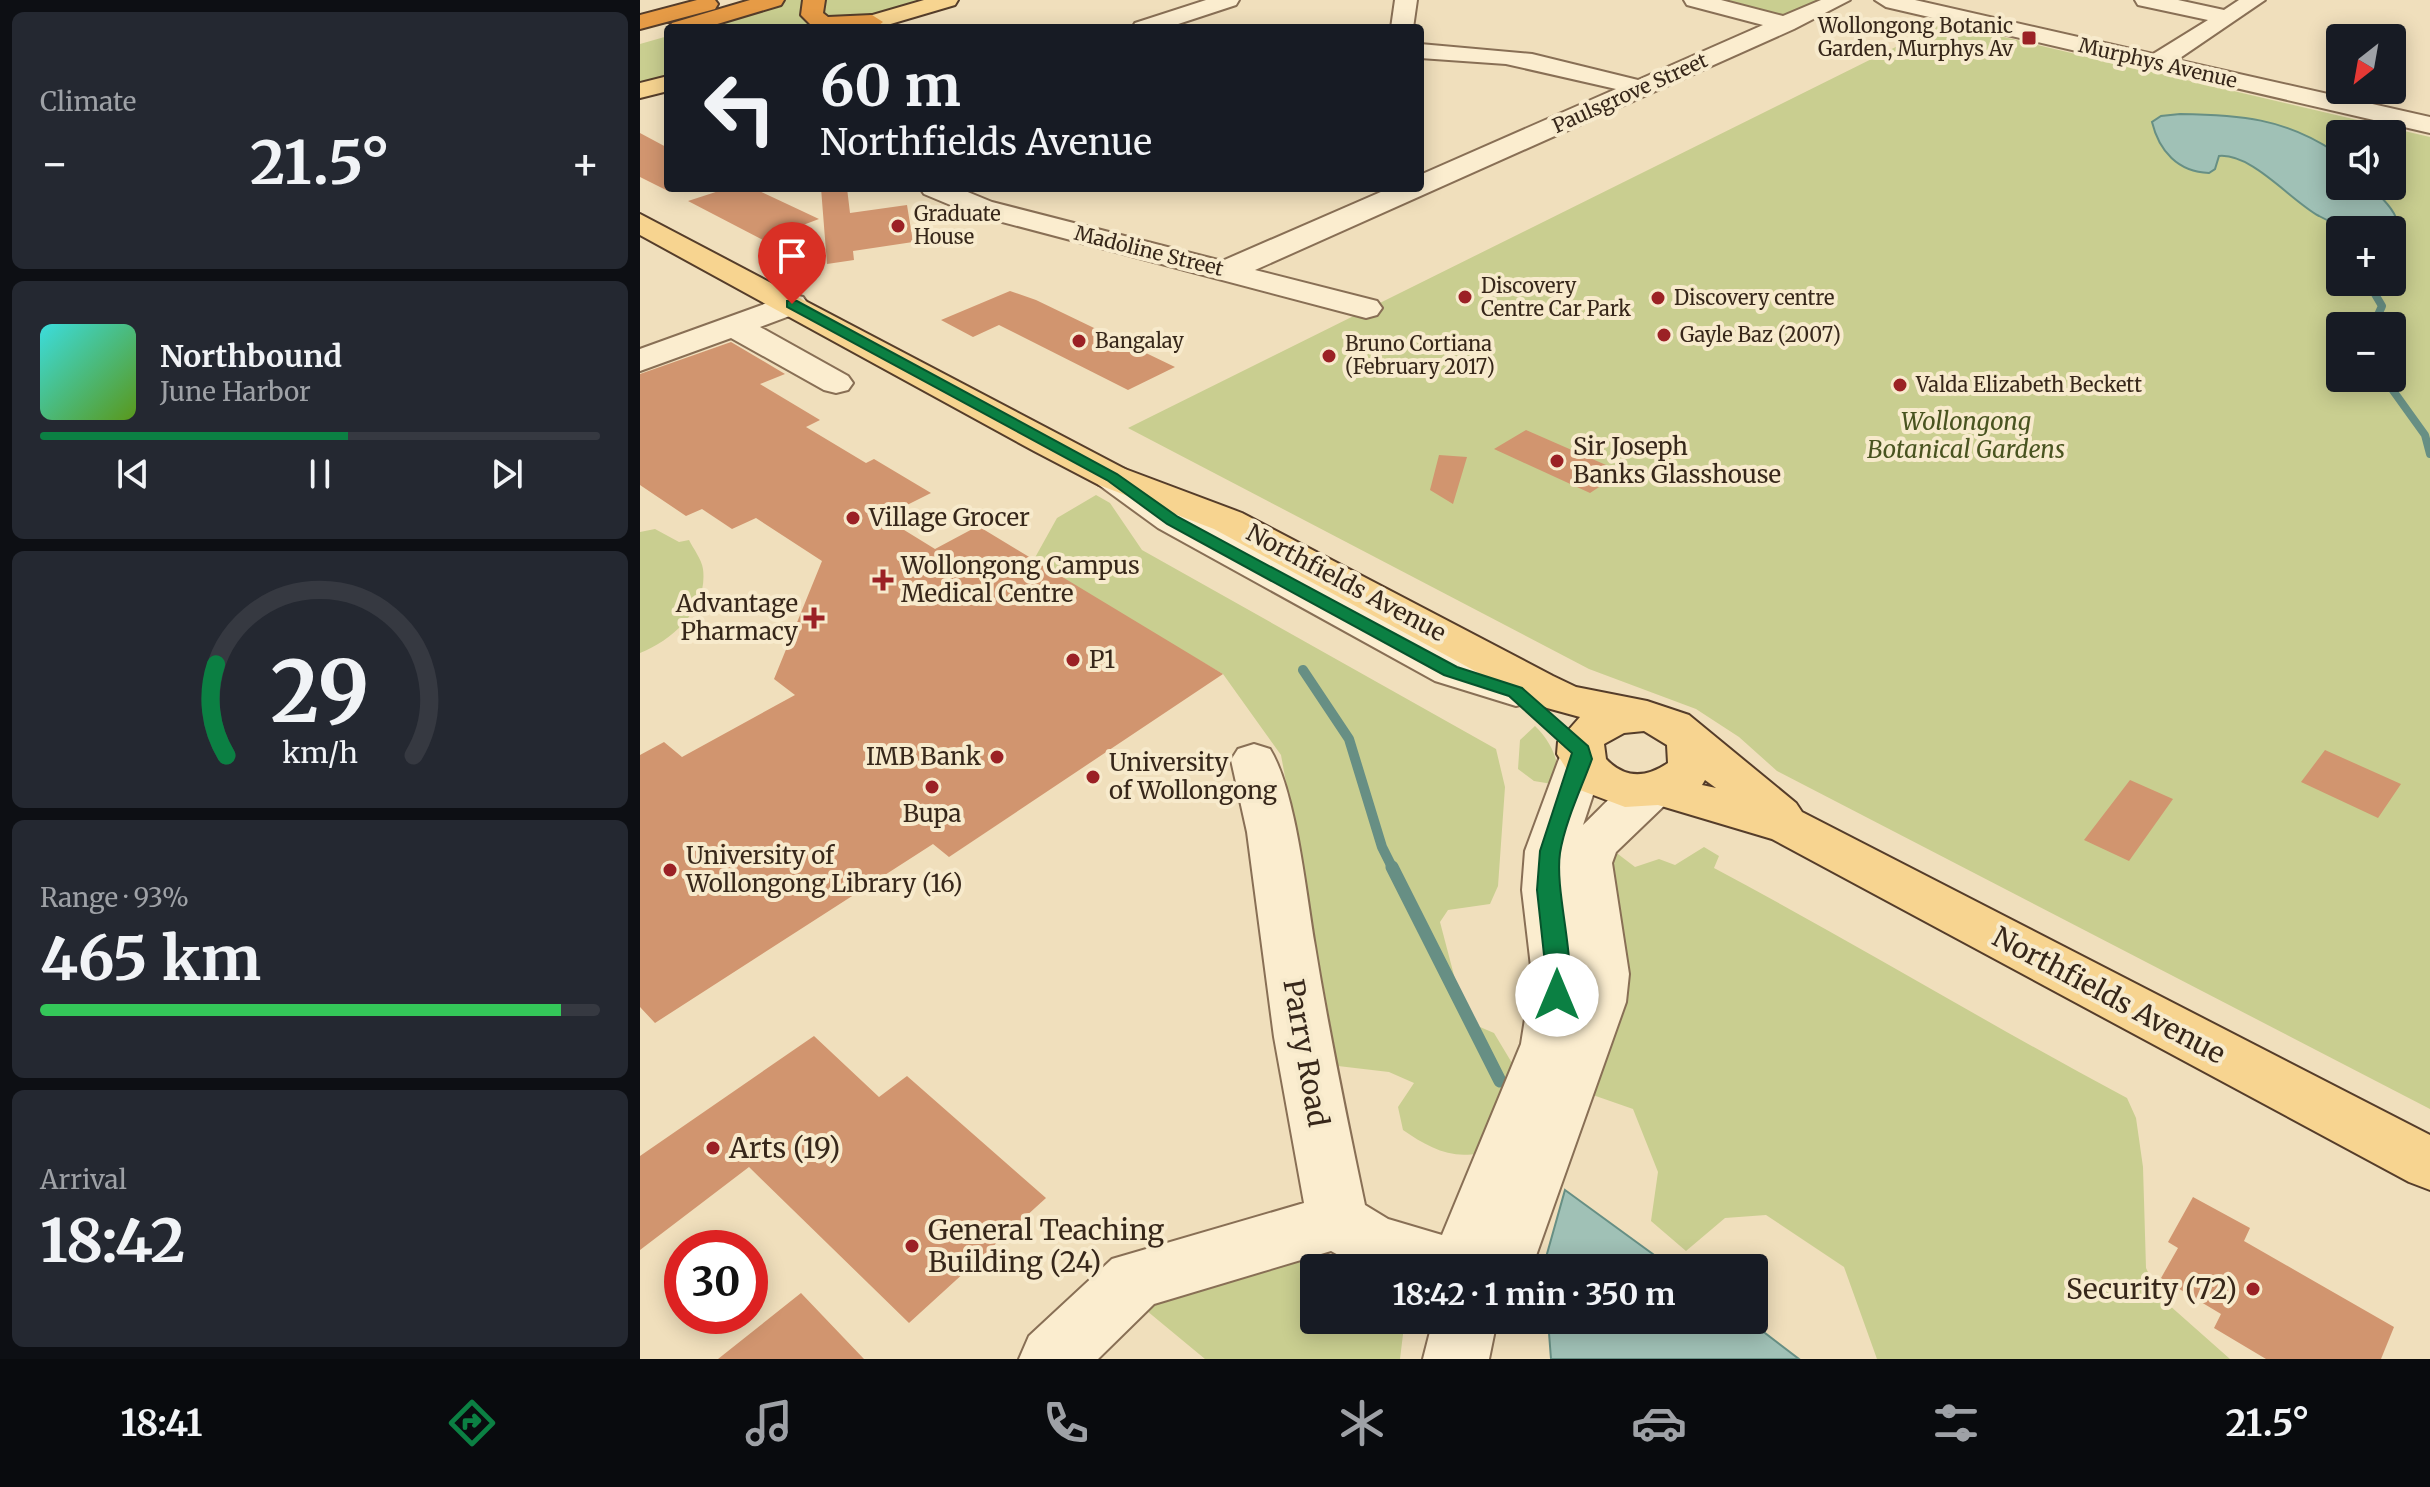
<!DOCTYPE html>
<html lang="en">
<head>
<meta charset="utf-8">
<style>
  :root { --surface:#171b24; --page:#242831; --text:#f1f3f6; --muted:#9ea1a6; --line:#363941; --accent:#0b8043 }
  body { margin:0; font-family:Merriweather,serif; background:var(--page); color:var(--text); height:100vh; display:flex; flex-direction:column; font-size:30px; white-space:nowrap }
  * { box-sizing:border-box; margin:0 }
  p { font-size:26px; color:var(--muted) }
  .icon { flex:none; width:44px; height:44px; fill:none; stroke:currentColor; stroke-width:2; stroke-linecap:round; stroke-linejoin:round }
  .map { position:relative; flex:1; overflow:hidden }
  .drawer { display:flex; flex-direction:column; gap:12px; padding:12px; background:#0d0f14; width:640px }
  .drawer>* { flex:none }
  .hud { position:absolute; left:24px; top:24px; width:760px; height:168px; border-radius:8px; box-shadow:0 4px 20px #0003; background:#171b24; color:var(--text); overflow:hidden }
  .needle { width:52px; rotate:211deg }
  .fabs { position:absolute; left:1686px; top:24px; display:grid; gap:16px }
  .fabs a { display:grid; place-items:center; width:80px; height:80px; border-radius:8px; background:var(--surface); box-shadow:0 4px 20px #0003; font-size:40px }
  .speed { position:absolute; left:24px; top:1230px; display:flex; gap:16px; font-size:40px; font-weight:700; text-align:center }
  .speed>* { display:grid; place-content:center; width:104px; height:104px; border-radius:50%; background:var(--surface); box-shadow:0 4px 20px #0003; line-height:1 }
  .speed .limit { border:12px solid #d22; background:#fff; color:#111 }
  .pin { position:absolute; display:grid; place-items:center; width:68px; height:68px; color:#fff; margin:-82px -34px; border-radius:50% 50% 50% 0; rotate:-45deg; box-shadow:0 0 8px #0007 }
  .pin .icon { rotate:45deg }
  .me { position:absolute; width:88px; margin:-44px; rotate:0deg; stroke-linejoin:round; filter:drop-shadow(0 0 6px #0008) }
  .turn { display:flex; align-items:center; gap:28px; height:168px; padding:0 24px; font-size:36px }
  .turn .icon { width:104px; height:104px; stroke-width:2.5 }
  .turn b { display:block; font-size:56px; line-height:68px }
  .big { font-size:60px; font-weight:700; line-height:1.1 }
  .drawer .card { flex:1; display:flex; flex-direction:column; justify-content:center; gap:12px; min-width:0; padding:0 28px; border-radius:12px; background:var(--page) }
  .drawer .dial { align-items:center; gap:0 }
  .dial svg { height:208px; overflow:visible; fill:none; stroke:var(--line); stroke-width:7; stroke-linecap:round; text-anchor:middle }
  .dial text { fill:var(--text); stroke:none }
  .song { display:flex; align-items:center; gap:24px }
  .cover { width:96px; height:96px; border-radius:12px; background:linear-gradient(135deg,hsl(180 70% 55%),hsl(90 70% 35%)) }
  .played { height:8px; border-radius:4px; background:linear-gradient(90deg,var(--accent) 55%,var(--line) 55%) }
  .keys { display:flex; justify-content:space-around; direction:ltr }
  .heat { display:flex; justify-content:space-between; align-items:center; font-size:44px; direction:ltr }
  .charge { height:12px; border-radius:6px; background:linear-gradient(90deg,#34c759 93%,var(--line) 0) }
  .trip { position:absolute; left:660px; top:1254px; width:468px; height:80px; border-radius:8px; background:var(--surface); box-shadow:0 4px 20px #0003; font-weight:700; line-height:80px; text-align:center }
  .tab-bar { display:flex; height:128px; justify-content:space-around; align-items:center; background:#090b0e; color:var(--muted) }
  .tab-bar .icon { width:56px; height:56px }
  .tab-bar .on { color:var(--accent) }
  .tab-bar b { font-size:36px; color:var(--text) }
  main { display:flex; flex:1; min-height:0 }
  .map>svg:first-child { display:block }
  .green { fill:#c9ce90; fill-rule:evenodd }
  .water { fill:#a0c1b6; stroke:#678f84; stroke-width:2 }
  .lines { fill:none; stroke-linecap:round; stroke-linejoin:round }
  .stream-far2 { stroke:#678f84; stroke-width:8 }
  .stream-far1 { stroke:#678f84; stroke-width:10 }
  .stream { stroke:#678f84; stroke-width:13 }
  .building { fill:#d1956f }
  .minor-casing { stroke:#886f55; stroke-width:4 }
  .major-casing { stroke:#553d2a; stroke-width:4 }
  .highway-casing { stroke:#553d2a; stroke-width:4 }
  .minor { fill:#fbedcf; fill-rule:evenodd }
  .major { fill:#f7d490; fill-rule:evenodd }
  .highway { fill:#e69b46; fill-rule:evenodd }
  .route { fill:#0b8043; stroke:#07532c; stroke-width:2 }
  .poi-dot { fill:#9b2125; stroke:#f7eacc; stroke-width:3 }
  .labels { text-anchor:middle; stroke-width:8; stroke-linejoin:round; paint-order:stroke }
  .far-poi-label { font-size:20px; fill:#37271a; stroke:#f7eacc; text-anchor:start }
  .far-street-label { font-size:20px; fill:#37271a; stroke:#f7eacc }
  .park-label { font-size:24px; font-style:italic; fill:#495420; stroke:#f7eacc }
  .poi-label { font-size:24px; fill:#37271a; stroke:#f7eacc; text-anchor:start }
  .street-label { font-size:24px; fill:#37271a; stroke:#f7eacc }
  .near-street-label { font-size:28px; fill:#37271a; stroke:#f7eacc }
  .near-poi-label { font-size:28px; fill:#37271a; stroke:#f7eacc; text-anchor:start }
</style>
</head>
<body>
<main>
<section class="drawer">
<div class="card"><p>Climate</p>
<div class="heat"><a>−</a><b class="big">21.5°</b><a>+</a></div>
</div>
<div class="card">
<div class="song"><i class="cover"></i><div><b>Northbound</b><p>June Harbor</p></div></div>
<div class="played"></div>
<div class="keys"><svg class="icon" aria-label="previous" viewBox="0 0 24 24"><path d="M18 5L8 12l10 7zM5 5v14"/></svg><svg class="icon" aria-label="pause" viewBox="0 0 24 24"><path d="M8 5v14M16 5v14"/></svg><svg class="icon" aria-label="next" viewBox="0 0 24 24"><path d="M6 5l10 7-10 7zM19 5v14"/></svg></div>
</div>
<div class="card dial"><svg viewBox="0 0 100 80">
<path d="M14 69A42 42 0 1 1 86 69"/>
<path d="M14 69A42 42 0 0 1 10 34" stroke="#0b8043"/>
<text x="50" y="56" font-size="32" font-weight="700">29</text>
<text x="50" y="72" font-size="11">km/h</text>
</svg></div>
<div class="card"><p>Range · 93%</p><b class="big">465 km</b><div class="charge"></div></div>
<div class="card"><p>Arrival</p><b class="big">18:42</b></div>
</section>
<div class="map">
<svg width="1790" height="1359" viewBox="0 0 1790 1359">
  <rect width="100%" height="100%" fill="#f0dfbc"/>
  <path class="green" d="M146 0H165C161 14 164 19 174 28H54Z
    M183 0H284L210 23 181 21Z
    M1069 0H1188L1141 15Z
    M1304 23 1790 137V1109L1137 771 1099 737 1056 709 949 669 488 428ZM1700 134H1752V186H1700ZM1700 230H1752V282H1700ZM1700 326H1752V378H1700Z
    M28 36V75L0 83V44Z
    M456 495 470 503 502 550 856 749 865 787 858 886 850 904 808 910 800 922 826 1021 854 1033 872 1063 839 1153C811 1160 786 1146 763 1130L758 1107 774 1083 749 1072 698 1066 641 755 583 674 392 563 417 518Z
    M15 529 39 542 49 540C53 548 62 560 63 569 68 608 34 639 0 653V532Z
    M895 726C911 741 921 763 918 785L894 781 878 769 880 740Z
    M1064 847 1079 856 1074 868C1213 942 1348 1024 1487 1098L1496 1118 1503 1167 1506 1268 1520 1297 1590 1359H1237L1204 1267 1126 1215 1085 1218 1046 1251 1011 1221 1018 1172 993 1109 950 1094 969 869 974 851 995 867 1019 859 1035 865Z
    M660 1260 691 1268H674V1320H761L764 1326 760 1359H565L501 1306Z"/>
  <path class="water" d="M1540 114C1600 115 1644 118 1695 152L1700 157V186H1730C1745 201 1767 219 1754 241L1763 252 1765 276 1751 283 1723 282H1752V230C1726 230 1702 229 1679 216 1651 201 1612 153 1579 156L1575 169 1569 173C1538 172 1519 151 1512 122L1521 116Z
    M925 1190 1032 1268H903Z
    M908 1320H1108L1159 1359H911Z"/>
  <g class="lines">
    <path class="stream-far2" d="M1729 284 1742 306 1733 326
      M1744 378 1785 435 1790 454"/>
    <path class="stream-far1" d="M663 670 709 739 742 847 753 869"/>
    <path class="stream" d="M752 867 860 1081"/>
  </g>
  <path class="building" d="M0 133 28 148V191L0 177Z
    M88 188H113L179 219 123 240 48 201Z
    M181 188H207L210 213 267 205 273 242 213 251 214 260 187 264Z
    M370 291 396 300 535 367 488 390 359 325 333 337 301 320Z
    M91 342 145 374 120 384 180 420 166 427 226 463 234 459 291 493 243 517 295 549 338 526 583 674 309 857 293 844 15 1023 0 1007V755L24 742 42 757 155 695 134 679 182 561 116 518 92 529 62 509 46 516 0 485V374Z
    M886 430 982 472 950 493 854 449Z
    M799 455 827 457 813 504 790 490Z
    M1685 750 1761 784 1738 818 1661 782Z
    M1490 780 1533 799 1489 861 1444 840Z
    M174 1036 239 1097 267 1076 406 1198 269 1323 109 1167 0 1250V1156Z
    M1553 1197 1610 1228 1604 1241 1754 1327 1741 1359H1626L1574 1328 1581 1314 1521 1278 1538 1248 1528 1242Z
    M161 1293 224 1359H78Z"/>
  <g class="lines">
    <defs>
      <path id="minor" d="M566 0H599L596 5 526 28H492L495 23Z
        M755 0H777L773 28H751Z
        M1044 0H1081L1143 16 1181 0H1210L1154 29 615 270 737 301 742 308 737 315 726 318 332 214 284 194 280 188H318L352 202 582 261 750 188H780V175L976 89 866 64 780 58V44L892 54 998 80 1123 25 1047 5Z
        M1235 0H1275L1513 54 1568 20 1498 5 1495 0H1538L1584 10 1599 0H1625L1537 60 1790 117V133L1246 7Z
        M152 294 163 297 168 304 163 311 120 327 208 376 213 383 208 390 196 393 184 390 91 338 0 371V349Z
        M472 466 485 469 546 512 825 661 892 682 898 692 892 702 876 706 795 681 518 528 459 485 453 477 459 469Z
        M942 743 958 748 965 759 943 825C968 802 990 769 1027 779L1034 791 1027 803 976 852 972 863 989 974 986 1002 892 1267 722 1268 691 1251 514 1304 458 1359H379L389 1336 472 1259 664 1203 634 1037 607 832 591 760 598 749 614 744 630 749C656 791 666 894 675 946 689 1033 707 1119 725 1205L748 1219 802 1235 881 1044 892 975 882 890 885 851 919 759 926 748Z
        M793 1320H857L849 1359H783Z"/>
      <path id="major" d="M284 0H318L315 5 237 28H202L205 23Z
        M28 76V91L0 98V83Z
        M0 214 485 469 602 513 913 676 936 687 1007 701 1049 715 1156 803 1162 812 1790 1135V1190L1769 1182 1132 839 1018 805 985 807 940 790 917 754 918 742 940 717 907 708 881 696 574 529 459 485 394 451 0 235ZM1004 731 1027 745 1028 763C1006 778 985 779 966 759L964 744 984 733ZM1065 780 1076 788 1062 785Z"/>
      <path id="highway" d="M57 0H75L78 4 75 9 0 29V15Z
        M110 0H144L141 5 64 28H29L32 23Z
        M163 0H185L183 13 188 17 232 15 243 22 235 28H174L161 15Z"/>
    </defs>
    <use href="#minor" class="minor-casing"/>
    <use href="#major" class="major-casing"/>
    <use href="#highway" class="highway-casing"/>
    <use href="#minor" class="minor"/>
    <use href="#major" class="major"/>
    <use href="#highway" class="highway"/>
  </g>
  <path class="route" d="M147 301H157L477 474 538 517 817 667 882 688 948 746 952 759C941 789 925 822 920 853 914 894 940 971 925 1001H909L897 890 900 851 932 753 869 696 804 675 527 524 467 480 147 307Z"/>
  <g class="poi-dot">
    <rect x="1381" y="30" width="16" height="16" rx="4"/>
    <circle cx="258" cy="226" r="8"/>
    <circle cx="825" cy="297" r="8"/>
    <circle cx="1018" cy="298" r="8"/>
    <circle cx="1024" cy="335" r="8"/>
    <circle cx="439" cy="341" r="8"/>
    <circle cx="689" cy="356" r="8"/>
    <circle cx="1260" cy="385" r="8"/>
    <circle cx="917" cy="461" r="8"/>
    <circle cx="213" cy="518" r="8"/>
    <path d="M239 568h8v8h8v8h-8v8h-8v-8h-8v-8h8z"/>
    <path d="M170 606h8v8h8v8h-8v8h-8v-8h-8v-8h8z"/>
    <circle cx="433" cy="660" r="8"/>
    <circle cx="357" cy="757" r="8"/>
    <circle cx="453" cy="777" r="8"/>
    <circle cx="292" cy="787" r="8"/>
    <circle cx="30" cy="870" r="8"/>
    <circle cx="73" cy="1148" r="8"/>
    <circle cx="272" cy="1246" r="8"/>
    <circle cx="1613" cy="1289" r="8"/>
  </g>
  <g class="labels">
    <g class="far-poi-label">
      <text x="1373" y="33" text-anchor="end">Wollongong Botanic<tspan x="1373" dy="23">Garden, Murphys Av</tspan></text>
      <text x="274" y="221">Graduate<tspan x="274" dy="23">House</tspan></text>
      <text x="841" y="293">Discovery<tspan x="841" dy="23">Centre Car Park</tspan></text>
      <text x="1034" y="305">Discovery centre</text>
      <text x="1040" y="342">Gayle Baz (2007)</text>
      <text x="455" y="348">Bangalay</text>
      <text x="705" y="351">Bruno Cortiana<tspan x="705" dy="23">(February 2017)</tspan></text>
      <text x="1276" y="392">Valda Elizabeth Beckett</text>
    </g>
    <g class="far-street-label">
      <text transform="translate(1518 63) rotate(13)" y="7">Murphys Avenue</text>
      <text transform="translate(990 93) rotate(-24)" y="7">Paulsgrove Street</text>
      <text transform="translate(509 251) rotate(14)" y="7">Madoline Street</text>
    </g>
    <g class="park-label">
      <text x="1326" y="430">Wollongong<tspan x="1326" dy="28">Botanical Gardens</tspan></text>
    </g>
    <g class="poi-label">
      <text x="933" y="455">Sir Joseph<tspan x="933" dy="28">Banks Glasshouse</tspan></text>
      <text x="229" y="526">Village Grocer</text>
      <text x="261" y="574">Wollongong Campus<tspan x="261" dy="28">Medical Centre</tspan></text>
      <text x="158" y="612" text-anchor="end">Advantage<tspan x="158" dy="28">Pharmacy</tspan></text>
      <text x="449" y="668">P1</text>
      <text x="341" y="765" text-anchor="end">IMB Bank</text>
      <text x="469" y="771">University<tspan x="469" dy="28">of Wollongong</tspan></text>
      <text x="292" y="822" text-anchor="middle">Bupa</text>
      <text x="46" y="864">University of<tspan x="46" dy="28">Wollongong Library (16)</tspan></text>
    </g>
    <g class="street-label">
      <text transform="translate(706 583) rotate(28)" y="8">Northfields Avenue</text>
    </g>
    <g class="near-street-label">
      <text transform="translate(1469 995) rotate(28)" y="10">Northfields Avenue</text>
      <text transform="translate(666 1053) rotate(80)" y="10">Parry Road</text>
    </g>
    <g class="near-poi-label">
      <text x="89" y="1158">Arts (19)</text>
      <text x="288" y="1240">General Teaching<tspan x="288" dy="32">Building (24)</tspan></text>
      <text x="1597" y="1299" text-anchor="end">Security (72)</text>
    </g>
  </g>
</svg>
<div class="fabs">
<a><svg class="needle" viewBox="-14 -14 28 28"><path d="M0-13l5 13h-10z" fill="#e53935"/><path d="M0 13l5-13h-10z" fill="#9ea1a6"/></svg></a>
<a><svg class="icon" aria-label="sound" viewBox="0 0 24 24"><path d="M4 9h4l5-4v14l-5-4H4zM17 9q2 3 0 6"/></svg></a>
<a>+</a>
<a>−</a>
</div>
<div class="speed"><div class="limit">30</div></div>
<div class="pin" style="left:152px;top:304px;background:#d93025"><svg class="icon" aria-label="arrive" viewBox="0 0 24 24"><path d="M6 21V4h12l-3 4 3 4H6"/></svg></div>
<svg class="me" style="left:917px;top:995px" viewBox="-20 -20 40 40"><circle r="19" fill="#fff"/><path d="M0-13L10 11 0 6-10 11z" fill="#0b8043"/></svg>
<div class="trip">18:42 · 1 min · 350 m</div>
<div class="hud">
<div class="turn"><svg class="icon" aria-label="left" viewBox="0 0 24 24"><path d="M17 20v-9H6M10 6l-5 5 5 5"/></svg><div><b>60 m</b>Northfields Avenue</div></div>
</div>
</div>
</main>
<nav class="tab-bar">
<b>18:41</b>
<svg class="icon on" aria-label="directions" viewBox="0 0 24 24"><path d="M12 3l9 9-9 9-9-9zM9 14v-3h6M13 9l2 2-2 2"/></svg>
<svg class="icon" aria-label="music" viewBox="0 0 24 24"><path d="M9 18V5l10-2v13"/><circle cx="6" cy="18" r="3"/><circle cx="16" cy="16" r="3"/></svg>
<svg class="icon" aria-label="phone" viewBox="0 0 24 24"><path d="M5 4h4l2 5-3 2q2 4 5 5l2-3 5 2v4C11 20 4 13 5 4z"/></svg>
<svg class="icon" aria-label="climate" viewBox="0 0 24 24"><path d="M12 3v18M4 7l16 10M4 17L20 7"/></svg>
<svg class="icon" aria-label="car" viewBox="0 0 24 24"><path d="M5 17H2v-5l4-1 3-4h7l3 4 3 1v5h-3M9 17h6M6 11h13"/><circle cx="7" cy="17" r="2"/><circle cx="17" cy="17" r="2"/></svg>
<svg class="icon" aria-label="filters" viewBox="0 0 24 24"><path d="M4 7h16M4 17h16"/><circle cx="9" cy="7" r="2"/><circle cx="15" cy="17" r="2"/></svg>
<b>21.5°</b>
</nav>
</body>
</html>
